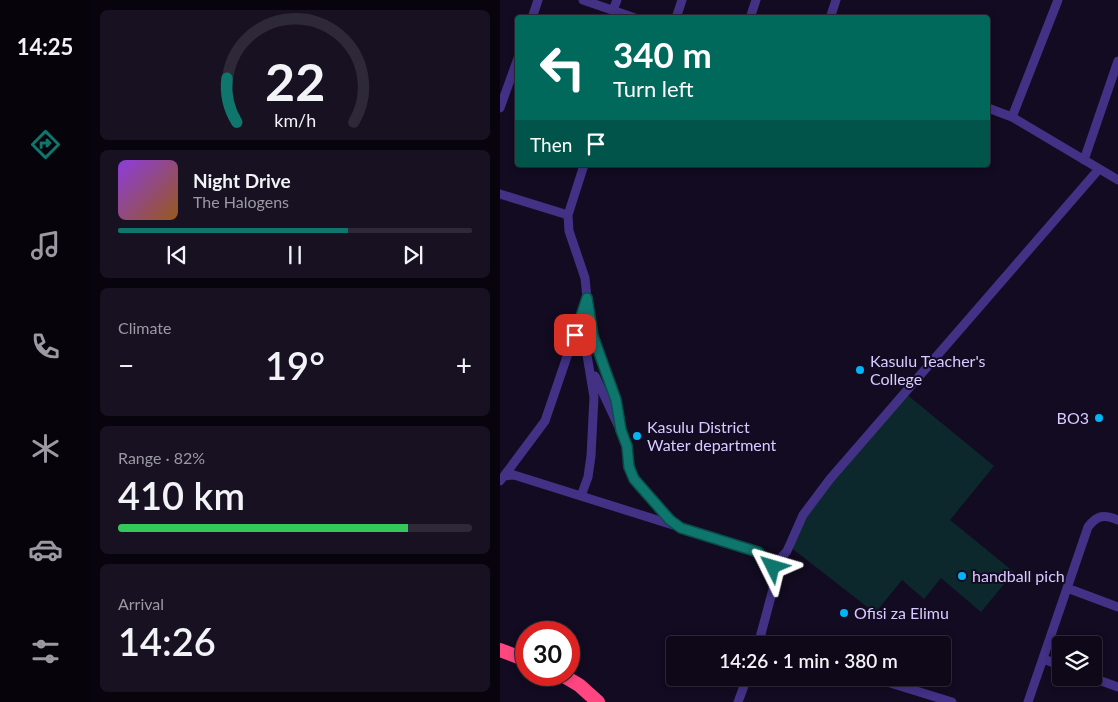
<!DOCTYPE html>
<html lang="en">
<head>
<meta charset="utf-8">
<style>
  :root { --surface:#0e0819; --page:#171122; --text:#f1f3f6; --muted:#9b9aa2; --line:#2e2938; --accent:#0f766e }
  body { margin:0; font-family:Lato,sans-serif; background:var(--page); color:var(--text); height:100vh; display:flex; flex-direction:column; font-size:19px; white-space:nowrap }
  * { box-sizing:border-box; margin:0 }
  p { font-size:16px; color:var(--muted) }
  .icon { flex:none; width:28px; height:28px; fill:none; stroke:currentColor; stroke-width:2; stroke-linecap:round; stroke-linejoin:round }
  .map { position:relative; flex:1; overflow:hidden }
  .drawer { display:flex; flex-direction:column; gap:10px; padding:10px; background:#08040e; width:410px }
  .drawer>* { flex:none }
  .hud { position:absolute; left:15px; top:15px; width:475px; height:152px; border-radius:5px; box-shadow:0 2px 8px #0003,0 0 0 1px var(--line); background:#00695c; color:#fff; overflow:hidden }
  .tools { position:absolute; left:552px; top:636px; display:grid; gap:10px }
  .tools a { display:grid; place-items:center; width:50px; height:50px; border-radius:5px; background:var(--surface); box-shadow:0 2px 8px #0003,0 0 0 1px var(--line); font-size:25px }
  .speed { position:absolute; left:15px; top:621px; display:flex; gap:10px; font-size:25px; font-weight:700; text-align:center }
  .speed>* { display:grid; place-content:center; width:65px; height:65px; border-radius:50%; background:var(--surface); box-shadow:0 2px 8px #0003,0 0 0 1px var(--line); line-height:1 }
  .speed .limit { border:8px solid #d22; background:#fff; color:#111 }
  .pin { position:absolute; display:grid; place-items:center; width:42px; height:42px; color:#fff; margin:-21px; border-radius:10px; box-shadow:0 2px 8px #0006 }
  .me { position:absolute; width:55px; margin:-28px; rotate:310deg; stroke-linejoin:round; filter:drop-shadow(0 0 4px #0008) }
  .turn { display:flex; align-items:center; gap:18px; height:105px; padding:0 15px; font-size:22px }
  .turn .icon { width:65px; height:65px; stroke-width:2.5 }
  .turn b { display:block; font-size:35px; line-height:42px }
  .then { display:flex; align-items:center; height:48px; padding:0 15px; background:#0003; gap:10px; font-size:19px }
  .big { font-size:38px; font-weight:600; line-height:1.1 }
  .drawer .widget { flex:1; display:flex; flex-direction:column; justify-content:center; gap:8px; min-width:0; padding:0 18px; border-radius:8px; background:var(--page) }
  .drawer .dial { align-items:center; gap:0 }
  .dial svg { height:130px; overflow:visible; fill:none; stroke:var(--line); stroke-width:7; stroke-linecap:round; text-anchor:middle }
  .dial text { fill:var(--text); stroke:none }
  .song { display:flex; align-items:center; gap:15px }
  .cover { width:60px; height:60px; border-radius:8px; background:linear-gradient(135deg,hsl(270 70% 55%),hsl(30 70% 35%)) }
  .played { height:5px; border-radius:2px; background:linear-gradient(90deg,var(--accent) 65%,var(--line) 65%) }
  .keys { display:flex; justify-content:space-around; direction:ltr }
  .heat { display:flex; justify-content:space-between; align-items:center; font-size:28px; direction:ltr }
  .charge { height:8px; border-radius:4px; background:linear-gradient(90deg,#34c759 82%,var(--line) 0) }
  .trip { position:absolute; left:166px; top:636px; width:285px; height:50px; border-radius:5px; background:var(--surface); box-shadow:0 2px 8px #0003,0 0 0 1px var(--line); font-weight:600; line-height:50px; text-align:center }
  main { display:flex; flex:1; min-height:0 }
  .tab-bar { display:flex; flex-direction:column; width:90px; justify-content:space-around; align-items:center; background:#06030a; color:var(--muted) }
  .tab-bar .icon { width:35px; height:35px }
  .tab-bar .active { color:var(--accent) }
  .tab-bar b { font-size:22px; color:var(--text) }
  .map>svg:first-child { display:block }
  .pitch { fill:#0d282c }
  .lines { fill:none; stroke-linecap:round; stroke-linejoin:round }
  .minor { stroke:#423185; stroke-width:9 }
  .highway { stroke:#ff4681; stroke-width:14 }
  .route-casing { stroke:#0a4d48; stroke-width:12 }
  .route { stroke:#0f766e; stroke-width:9 }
  .poi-dot { fill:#00b6f6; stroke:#120b21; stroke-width:2 }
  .labels { text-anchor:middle; stroke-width:4; stroke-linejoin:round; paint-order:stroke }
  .poi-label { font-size:16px; fill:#d9cbff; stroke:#120b21; text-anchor:start }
</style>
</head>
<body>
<main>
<nav class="tab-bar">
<b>14:25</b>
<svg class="icon active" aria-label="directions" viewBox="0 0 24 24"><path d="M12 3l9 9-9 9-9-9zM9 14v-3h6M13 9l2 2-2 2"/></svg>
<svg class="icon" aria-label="music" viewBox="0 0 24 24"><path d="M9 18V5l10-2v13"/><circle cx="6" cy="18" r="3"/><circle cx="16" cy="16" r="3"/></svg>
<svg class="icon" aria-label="phone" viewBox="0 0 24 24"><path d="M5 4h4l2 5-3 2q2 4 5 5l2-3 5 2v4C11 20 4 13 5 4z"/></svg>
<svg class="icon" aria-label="climate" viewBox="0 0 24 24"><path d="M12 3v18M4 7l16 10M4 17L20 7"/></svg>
<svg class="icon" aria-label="car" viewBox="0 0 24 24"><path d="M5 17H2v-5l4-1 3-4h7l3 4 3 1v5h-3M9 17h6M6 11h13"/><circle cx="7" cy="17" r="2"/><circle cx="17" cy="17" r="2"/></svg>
<svg class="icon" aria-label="filters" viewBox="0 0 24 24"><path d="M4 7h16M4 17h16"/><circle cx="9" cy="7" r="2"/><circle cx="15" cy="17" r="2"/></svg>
</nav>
<section class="drawer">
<div class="widget dial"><svg viewBox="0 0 100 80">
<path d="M14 69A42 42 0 1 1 86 69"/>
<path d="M14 69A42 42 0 0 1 8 42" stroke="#0f766e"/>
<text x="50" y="56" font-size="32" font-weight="700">22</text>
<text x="50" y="72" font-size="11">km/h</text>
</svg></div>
<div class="widget">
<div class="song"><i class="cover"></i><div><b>Night Drive</b><p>The Halogens</p></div></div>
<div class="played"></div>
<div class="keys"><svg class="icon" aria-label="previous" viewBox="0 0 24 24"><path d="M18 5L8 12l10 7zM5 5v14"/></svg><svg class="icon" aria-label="pause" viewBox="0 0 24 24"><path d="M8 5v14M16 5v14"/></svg><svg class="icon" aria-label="next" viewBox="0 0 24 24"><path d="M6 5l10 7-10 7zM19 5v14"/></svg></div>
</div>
<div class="widget"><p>Climate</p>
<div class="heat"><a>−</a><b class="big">19°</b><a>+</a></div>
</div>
<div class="widget"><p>Range · 82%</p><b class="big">410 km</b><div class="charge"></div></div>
<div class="widget"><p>Arrival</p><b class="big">14:26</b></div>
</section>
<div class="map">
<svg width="618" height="702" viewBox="0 0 618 702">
  <rect width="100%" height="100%" fill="#120b21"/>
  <path class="pitch" d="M405 393 494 466 450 520 514 572 481 612 441 578 424 599 402 580 375 613 289 546 301 518Z"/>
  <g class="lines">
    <path class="minor" d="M83 0 135 18
      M113 10 117 0
      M32 18 38 0
      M176 18 182 0
      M250 18 256 0
      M330 18 336 0
      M0 108 18 58
      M488 108 512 117 618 180
      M512 117 558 0
      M584 160 618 61
      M0 194 68 215
      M88 302 93 336 116 400 121 430 127 446 129 467 141 489 177 525
      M95 376 118 425
      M4 476 45 421 87 298 85 278 69 231 68 215 84 165
      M0 481 4 476 14 475 259 552 273 567 276 578 258 645
      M81 496 88 477 91 456 94 397 85 343 87 317
      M273 567 287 551 303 515 330 479 599 169
      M567 588 618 607
      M259 641 272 645
      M544 659 561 666
      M374 678 452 702
      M593 678 618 687
      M238 702 247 678
      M528 702 588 527C597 515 604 514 618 520"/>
    <path class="highway" d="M0 650 26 660
      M62 675 79 685 98 702"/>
  </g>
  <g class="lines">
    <defs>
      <path id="route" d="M75 335 87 298 93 336 116 400 121 430 127 446 129 467 134 479 170 520 181 528 258 552 273 567"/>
    </defs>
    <use href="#route" class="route-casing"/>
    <use href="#route" class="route"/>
  </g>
  <g class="poi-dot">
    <circle cx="360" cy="370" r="5"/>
    <circle cx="599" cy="418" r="5"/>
    <circle cx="137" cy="436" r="5"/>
    <circle cx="462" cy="576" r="5"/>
    <circle cx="344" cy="613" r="5"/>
  </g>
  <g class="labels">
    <g class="poi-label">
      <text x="370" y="367">Kasulu Teacher's<tspan x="370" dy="18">College</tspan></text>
      <text x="589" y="424" text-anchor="end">BO3</text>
      <text x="147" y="433">Kasulu District<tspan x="147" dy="18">Water department</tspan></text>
      <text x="472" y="582">handball pich</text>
      <text x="354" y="619">Ofisi za Elimu</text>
    </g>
  </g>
</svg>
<div class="tools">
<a><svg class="icon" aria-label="layers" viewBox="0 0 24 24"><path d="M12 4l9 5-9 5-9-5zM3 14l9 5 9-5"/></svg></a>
</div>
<div class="speed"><div class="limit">30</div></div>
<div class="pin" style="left:75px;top:335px;background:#d93025"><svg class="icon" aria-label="arrive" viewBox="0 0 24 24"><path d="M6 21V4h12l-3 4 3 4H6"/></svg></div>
<svg class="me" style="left:273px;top:567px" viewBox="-20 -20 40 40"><path d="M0-17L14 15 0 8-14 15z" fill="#0f766e" stroke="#fff" stroke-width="4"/></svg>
<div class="trip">14:26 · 1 min · 380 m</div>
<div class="hud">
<div class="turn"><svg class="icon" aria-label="left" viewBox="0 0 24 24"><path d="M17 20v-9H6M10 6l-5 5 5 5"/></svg><div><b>340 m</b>Turn left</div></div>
<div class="then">Then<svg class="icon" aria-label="arrive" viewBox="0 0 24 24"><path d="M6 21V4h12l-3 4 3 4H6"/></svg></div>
</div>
</div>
</main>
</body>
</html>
